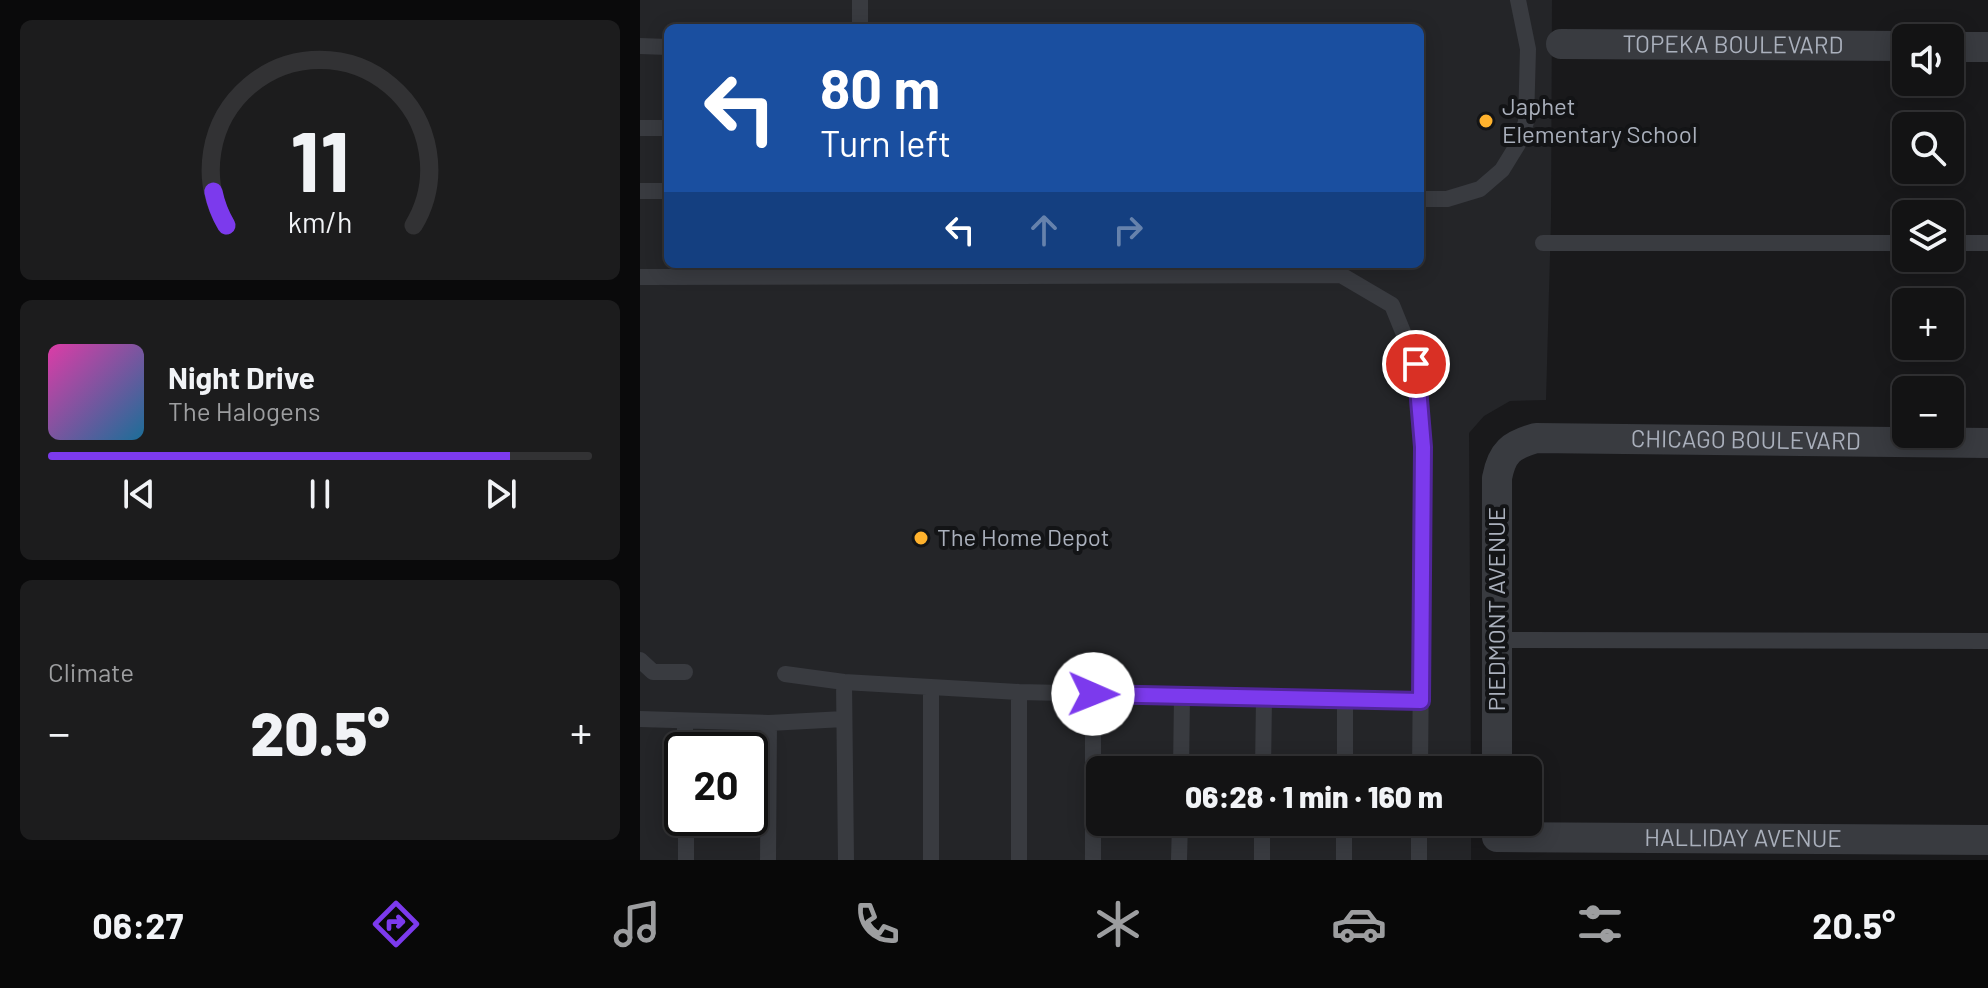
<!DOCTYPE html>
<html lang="en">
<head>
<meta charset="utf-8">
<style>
  :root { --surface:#131314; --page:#1c1c1d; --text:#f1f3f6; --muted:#9d9ea0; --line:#323234; --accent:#7c3aed }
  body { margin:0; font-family:Barlow,sans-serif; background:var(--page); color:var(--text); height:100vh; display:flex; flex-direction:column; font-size:30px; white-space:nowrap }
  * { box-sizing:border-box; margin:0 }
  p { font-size:26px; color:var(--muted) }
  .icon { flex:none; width:44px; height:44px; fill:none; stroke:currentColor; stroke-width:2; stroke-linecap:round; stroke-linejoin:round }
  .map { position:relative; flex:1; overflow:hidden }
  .side { display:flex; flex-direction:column; gap:20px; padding:20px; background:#0a0a0b; width:640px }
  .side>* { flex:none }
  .hud { position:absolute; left:24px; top:24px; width:760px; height:244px; border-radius:12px; box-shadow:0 4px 20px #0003,0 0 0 2px var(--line); background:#1a4fa0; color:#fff; overflow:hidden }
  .buttons { position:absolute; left:1252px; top:24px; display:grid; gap:16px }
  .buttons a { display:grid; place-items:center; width:72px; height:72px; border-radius:12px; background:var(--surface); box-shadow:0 4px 20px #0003,0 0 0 2px var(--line); font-size:40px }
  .speed { position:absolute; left:24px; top:732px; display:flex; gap:16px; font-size:40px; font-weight:700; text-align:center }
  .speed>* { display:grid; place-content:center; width:104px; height:104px; border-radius:50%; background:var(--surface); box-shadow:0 4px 20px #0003,0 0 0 2px var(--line); line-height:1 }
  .speed .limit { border:4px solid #111; border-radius:12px; background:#fff; color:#111 }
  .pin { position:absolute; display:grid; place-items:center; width:68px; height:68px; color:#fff; margin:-34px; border:4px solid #fff; border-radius:50%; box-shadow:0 2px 8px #0007 }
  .me { position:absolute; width:88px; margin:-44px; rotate:91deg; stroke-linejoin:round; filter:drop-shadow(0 0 6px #0008) }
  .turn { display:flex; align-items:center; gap:28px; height:168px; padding:0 24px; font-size:36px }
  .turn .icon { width:104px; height:104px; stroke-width:2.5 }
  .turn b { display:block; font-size:56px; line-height:68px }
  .lanes { display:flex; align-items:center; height:76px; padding:0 24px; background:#0003; justify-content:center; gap:40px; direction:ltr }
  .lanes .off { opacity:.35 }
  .big { font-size:60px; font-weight:800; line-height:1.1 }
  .side .widget { flex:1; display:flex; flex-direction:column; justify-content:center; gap:12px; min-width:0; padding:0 28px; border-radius:12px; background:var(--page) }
  .side .dial { align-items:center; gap:0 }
  .dial svg { height:208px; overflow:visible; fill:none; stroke:var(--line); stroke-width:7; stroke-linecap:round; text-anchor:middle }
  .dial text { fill:var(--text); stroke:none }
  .song { display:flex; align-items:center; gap:24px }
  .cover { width:96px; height:96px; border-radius:12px; background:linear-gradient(135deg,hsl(320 70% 55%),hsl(200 70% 35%)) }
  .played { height:8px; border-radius:4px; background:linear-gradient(90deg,var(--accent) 85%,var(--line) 85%) }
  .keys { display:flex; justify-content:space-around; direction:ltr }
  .heat { display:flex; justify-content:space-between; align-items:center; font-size:44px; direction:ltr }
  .trip { position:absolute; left:446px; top:756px; width:456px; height:80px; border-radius:12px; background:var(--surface); box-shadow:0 4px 20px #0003,0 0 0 2px var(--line); font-weight:800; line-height:80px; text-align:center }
  .tab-bar { display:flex; height:128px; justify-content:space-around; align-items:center; background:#080808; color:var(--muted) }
  .tab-bar .icon { width:56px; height:56px }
  .tab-bar .on { color:var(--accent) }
  .tab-bar b { font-size:36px; color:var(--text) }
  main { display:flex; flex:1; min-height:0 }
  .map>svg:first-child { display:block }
  .built { fill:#242528; fill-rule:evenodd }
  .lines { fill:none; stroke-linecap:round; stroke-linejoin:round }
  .lane { stroke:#393b40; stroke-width:16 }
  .street { stroke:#393b40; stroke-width:30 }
  .route-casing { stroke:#51269a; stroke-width:20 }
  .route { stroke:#7c3aed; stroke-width:14 }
  .poi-dot { fill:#ffb22d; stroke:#131416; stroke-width:3 }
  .labels { text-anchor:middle; stroke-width:8; stroke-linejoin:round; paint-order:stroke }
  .street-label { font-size:24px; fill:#aab0bc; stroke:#131416 }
  .poi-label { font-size:24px; fill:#aab0bc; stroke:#131416; text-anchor:start }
</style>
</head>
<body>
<main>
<section class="side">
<div class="widget dial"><svg viewBox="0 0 100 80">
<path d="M14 69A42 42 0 1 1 86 69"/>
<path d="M14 69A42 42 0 0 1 9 56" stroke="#7c3aed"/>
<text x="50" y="56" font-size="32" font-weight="700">11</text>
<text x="50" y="72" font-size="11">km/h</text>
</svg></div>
<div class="widget">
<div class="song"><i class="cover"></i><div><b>Night Drive</b><p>The Halogens</p></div></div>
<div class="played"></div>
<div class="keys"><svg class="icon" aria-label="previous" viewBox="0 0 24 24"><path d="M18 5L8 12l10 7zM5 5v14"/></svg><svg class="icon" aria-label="pause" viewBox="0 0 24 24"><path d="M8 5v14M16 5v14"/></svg><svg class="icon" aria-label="next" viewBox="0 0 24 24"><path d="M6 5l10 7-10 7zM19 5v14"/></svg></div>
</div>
<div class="widget"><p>Climate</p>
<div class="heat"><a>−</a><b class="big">20.5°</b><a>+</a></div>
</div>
</section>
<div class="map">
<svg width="1348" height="860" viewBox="0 0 1348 860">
  <rect width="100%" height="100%" fill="#19191b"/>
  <path class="built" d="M0 0H912L911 219 906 400 870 401 844 416 829 433 831 770H460V822H831V860H0ZM28 28H780V264H28ZM42 750H110V818H42Z"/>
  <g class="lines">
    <path class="lane" d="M220 28V0
      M0 46 28 47
      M0 128H28
      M0 191H28
      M780 199H807L840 189 862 170 878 144 886 122 888 49 878 0
      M903 243H1266
      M1310 243H1348
      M0 277 701 275 752 305 776 364 783 447 780 770
      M857 640 1348 641
      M0 660 13 672H45
      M145 674 204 682 379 692 781 701
      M204 682 206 860
      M291 687V860
      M379 692V860
      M453 694V860
      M0 719 129 723 204 719
      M45 722V750
      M541 770 542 696
      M623 770 624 698
      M705 770V700
      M46 818V860
      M128 860 129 723
      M539 860 540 822
      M622 860V822
      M704 860V822
      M779 860V822"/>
    <g class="street">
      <path id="s1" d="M921 44 1266 46"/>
      <path d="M1310 47H1348"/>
      <path id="s2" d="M857 770V478C862 452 871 445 896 438L1348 443"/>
      <path id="s3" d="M857 837 1348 840"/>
    </g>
  </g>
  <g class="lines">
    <defs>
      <path id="route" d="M453 694 781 701 783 447 776 364"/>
    </defs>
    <use href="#route" class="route-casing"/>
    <use href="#route" class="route"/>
  </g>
  <g class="poi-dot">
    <circle cx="846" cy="121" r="8"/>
    <circle cx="281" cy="538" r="8"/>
  </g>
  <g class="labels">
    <g class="street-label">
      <text dy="8" stroke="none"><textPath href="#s1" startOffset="172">TOPEKA BOULEVARD</textPath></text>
      <text dy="8" stroke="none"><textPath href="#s2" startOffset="562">CHICAGO BOULEVARD</textPath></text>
      <text transform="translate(857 609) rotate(-90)" y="8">PIEDMONT AVENUE</text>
      <text dy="8" stroke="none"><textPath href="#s3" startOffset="246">HALLIDAY AVENUE</textPath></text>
    </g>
    <g class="poi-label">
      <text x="862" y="115">Japhet<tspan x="862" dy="28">Elementary School</tspan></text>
      <text x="297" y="546">The Home Depot</text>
    </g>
  </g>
</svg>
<div class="buttons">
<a><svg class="icon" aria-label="sound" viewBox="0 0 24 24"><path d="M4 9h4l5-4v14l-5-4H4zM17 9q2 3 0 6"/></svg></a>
<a><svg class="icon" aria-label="search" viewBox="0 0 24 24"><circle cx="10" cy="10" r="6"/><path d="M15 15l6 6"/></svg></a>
<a><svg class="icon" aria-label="layers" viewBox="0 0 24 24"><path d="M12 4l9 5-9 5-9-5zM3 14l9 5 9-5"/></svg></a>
<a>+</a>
<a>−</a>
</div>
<div class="speed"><div class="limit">20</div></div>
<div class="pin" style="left:776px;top:364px;background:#d93025"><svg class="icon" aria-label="arrive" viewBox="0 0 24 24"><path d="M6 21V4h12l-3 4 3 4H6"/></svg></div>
<svg class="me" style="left:453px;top:694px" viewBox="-20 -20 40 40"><circle r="19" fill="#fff"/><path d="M0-13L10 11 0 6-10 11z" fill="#7c3aed"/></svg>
<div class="trip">06:28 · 1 min · 160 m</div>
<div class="hud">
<div class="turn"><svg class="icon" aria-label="left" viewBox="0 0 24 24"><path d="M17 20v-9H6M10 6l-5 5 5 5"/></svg><div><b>80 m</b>Turn left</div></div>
<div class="lanes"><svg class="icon" aria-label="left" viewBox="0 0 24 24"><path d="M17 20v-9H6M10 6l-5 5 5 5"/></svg><svg class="icon off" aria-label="ahead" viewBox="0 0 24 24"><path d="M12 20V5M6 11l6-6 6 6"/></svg><svg class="icon off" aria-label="right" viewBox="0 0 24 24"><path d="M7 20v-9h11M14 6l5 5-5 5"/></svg></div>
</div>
</div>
</main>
<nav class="tab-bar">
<b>06:27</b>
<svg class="icon on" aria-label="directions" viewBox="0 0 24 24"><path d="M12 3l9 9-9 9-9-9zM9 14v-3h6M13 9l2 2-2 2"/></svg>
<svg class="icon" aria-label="music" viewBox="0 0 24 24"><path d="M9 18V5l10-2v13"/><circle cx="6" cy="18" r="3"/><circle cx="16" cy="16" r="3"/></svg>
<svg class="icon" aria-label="phone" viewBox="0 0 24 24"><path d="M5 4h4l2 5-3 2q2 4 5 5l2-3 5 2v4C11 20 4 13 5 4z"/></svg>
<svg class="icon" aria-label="climate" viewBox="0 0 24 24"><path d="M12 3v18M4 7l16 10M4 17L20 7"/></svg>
<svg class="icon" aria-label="car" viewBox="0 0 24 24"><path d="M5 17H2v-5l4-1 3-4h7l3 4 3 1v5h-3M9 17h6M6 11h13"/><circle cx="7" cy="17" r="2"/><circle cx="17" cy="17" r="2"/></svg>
<svg class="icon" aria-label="filters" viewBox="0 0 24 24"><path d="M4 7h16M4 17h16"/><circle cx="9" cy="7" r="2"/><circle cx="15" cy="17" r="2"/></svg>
<b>20.5°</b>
</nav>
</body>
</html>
